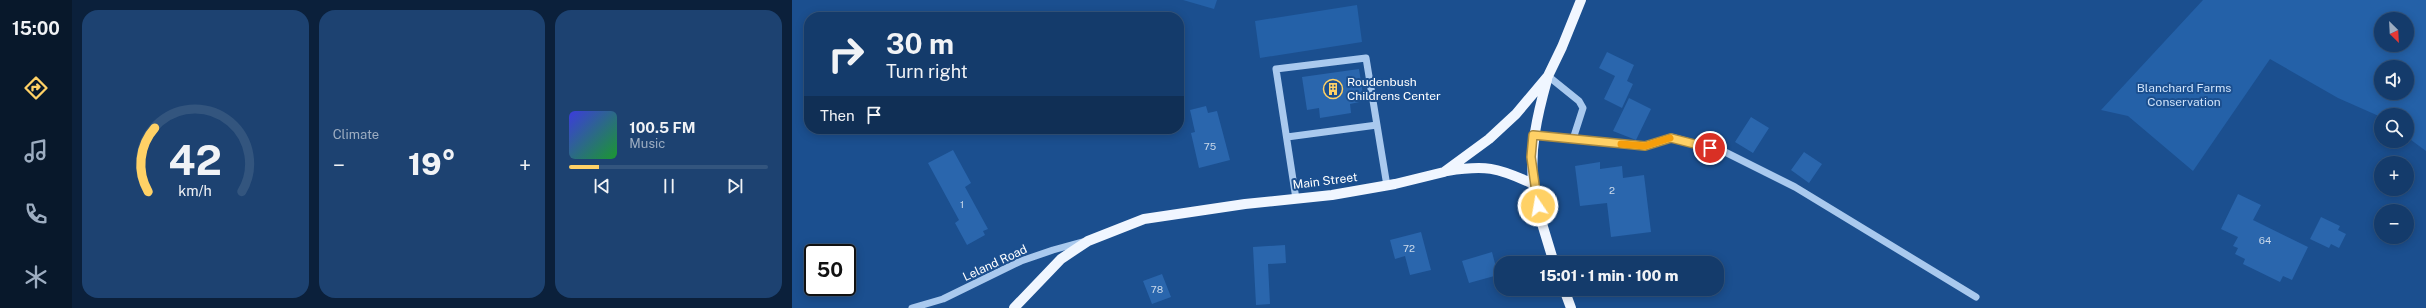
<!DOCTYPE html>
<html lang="en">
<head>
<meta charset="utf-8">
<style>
  :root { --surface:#143b6b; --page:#1d4271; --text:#f1f3f6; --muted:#9dadc1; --line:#33557e; --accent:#ffd166 }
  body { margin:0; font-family:"Public Sans",sans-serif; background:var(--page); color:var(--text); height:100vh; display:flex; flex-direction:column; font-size:15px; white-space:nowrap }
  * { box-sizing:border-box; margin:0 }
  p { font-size:13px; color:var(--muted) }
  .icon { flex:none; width:22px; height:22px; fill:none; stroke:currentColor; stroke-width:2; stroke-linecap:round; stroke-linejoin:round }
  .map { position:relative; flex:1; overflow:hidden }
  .details { display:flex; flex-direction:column; gap:10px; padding:10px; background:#0b203b; width:720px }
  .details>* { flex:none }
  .banner { position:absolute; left:12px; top:12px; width:380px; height:122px; border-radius:16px; box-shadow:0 2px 10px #0003,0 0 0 1px var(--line); background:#143b6b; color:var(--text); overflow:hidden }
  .needle { width:26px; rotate:156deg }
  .buttons { position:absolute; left:1582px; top:12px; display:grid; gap:8px }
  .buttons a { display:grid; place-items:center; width:40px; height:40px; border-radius:50%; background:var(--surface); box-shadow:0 2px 10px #0003,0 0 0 1px var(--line); font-size:20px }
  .speed { position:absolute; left:12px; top:244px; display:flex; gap:8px; font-size:20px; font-weight:700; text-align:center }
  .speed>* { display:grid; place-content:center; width:52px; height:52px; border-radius:50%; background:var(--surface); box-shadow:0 2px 10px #0003,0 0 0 1px var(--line); line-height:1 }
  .speed .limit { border:2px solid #111; border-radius:6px; background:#fff; color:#111 }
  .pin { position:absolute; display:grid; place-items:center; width:34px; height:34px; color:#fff; margin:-17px; border:2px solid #fff; border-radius:50%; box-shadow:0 1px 4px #0007 }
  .me { position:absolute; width:44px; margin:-22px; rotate:348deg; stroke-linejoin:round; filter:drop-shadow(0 0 3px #0008) }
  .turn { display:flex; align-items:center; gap:14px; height:84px; padding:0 16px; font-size:18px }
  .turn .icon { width:52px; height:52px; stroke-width:2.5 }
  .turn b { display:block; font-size:28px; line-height:34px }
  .then { display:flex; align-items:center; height:38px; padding:0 16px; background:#0003; gap:8px; font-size:15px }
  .big { font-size:30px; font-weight:800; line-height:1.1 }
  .details .widget { flex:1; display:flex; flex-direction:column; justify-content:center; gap:6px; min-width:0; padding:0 14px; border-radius:16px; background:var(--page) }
  .details .dial { align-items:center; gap:0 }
  .dial svg { height:104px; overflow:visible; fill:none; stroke:var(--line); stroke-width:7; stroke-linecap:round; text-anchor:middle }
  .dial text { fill:var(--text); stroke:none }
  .song { display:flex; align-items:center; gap:12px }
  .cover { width:48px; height:48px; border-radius:6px; background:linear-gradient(135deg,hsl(240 70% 55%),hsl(130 70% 35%)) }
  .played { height:4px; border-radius:2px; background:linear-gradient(90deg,var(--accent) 15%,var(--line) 15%) }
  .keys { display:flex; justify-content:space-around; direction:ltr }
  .heat { display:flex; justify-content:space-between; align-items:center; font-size:22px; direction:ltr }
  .details .tiles { flex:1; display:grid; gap:10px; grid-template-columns:repeat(3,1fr) }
  .trip { position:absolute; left:702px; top:256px; width:230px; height:40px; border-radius:16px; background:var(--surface); box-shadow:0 2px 10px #0003,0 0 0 1px var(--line); font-weight:800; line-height:40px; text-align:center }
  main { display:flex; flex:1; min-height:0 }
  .tabs { display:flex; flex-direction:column; width:72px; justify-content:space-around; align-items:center; background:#08182b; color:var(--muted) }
  .tabs .icon { width:28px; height:28px }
  .tabs .active { color:var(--accent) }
  .tabs b { font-size:18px; color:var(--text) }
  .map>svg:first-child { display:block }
  .green { fill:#2461a8; fill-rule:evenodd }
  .building { fill:#2a66ad }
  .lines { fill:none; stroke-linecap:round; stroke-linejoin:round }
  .minor { stroke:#a9c9ee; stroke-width:7 }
  .major { stroke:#f0f6ff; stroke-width:10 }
  .route-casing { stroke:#a68842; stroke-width:10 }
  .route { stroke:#ffd166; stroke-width:7 }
  .slow { stroke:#f59e0b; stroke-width:7 }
  .labels { text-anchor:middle; stroke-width:4; stroke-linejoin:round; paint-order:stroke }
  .number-label { font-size:10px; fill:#cad9ea }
  .poi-label { font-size:12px; fill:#fff; stroke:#1b4f8f; text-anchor:start }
  .park-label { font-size:12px; fill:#cfe3fa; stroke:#1b4f8f }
  .street-label { font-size:12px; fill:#fff; stroke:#1b4f8f }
</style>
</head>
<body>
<main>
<nav class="tabs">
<b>15:00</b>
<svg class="icon active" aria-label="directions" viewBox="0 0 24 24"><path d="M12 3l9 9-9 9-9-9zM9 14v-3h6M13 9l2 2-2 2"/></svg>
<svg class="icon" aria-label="music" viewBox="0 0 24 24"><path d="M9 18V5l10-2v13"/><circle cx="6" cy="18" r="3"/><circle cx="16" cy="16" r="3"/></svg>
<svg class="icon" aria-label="phone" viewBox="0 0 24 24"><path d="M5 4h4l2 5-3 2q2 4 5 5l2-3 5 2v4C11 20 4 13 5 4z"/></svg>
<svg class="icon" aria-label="climate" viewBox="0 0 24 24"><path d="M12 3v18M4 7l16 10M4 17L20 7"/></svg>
</nav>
<section class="details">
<div class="tiles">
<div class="widget dial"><svg viewBox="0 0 100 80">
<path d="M14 69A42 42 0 1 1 86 69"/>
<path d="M14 69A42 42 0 0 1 19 20" stroke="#ffd166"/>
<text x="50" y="56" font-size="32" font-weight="700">42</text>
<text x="50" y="72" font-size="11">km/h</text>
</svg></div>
<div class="widget"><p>Climate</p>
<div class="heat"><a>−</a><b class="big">19°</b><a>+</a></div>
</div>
<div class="widget">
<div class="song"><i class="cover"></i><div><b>100.5 FM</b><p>Music</p></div></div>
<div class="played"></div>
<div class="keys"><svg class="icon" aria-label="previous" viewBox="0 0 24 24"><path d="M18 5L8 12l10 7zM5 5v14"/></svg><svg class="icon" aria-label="pause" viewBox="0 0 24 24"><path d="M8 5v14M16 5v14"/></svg><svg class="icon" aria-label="next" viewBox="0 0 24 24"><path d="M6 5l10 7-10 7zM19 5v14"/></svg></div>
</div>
</div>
</section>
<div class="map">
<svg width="1634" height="308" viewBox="0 0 1634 308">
  <rect width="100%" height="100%" fill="#1b4f8f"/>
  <path class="green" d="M391 0H425L422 9Z
    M1411 0H1634V151L1615 137V115H1589V117L1546 98 1478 59 1401 171 1336 116 1309 110ZM1589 19H1615V45H1589ZM1589 67H1615V93H1589Z
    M565 5 570 42 468 58 463 21Z"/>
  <path class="building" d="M815 52 842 65 835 81 841 84 830 108 812 99 823 76 807 68Z
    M567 69 572 101 558 104 559 113 528 118 527 108 515 110 510 77Z
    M837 98 859 109 844 140 821 131Z
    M414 106 416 113 425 111 438 160 407 168 399 133 403 132 398 110Z
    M959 117 977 128 961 153 943 142Z
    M161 150 179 183 173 187 196 229 191 231 193 235 175 245 163 223 167 220 136 163Z
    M1012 152 1030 164 1017 183 999 170Z
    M808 162V169L830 166 831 178 852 175 859 232 819 237 815 203 788 206 783 166Z
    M1446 194 1469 205 1461 220 1516 247 1500 280 1491 276 1488 282 1451 264 1453 259 1443 254 1446 248 1441 246 1446 237 1429 229Z
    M1529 217 1548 226 1546 230 1554 234 1547 248 1539 244 1537 248 1518 239Z
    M629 232 639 270 618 275 613 256 603 259 598 240Z
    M493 245 494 263 476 264 478 304 464 305 461 247Z
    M700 252 706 275 677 283 670 261Z
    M370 274 379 297 360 304 351 281Z"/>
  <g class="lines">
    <path class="minor" d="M756 76 787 101 791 108 781 139
      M741 135 853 146 879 137 931 151 1003 187 1184 297
      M495 137 585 125
      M504 199 484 69 574 58 595 186
      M120 308 151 299 229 261 261 250 290 242"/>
    <path class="major" d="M655 171C693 165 705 167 741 184L748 217 762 263
      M741 184C738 147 745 116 755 80
      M772 289 779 308
      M222 308 269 259 296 241 352 219 453 204 540 195 603 184 652 172 697 139 724 114 756 76 770 47 789 0"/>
  </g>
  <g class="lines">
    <defs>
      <path id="route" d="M746 206 739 157 741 135 853 146 879 138 918 148"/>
    </defs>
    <use href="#route" class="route-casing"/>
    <use href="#route" class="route"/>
    <path class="slow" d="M829 144 853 146 878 138"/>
  </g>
  <defs>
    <symbol id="building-ring" viewBox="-11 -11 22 22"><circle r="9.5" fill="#1b4f8f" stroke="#ffd166" stroke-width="1.5"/><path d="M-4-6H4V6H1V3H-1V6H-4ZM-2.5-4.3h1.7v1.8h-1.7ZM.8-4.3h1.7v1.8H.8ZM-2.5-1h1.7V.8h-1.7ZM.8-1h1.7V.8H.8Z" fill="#ffd166"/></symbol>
  </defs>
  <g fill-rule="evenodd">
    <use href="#building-ring" x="530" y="78" width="22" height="22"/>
  </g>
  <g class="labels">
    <g class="number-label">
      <text x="418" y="150">75</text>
      <text x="820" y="194">2</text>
      <text x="170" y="208">1</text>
      <text x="1473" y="244">64</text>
      <text x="617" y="252">72</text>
      <text x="365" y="293">78</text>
    </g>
    <g class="poi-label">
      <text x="555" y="86">Roudenbush<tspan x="555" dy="14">Childrens Center</tspan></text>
    </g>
    <g class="park-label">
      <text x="1392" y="92">Blanchard Farms<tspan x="1392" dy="14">Conservation</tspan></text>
    </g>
    <g class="street-label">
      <text transform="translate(533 181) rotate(-7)" y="4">Main Street</text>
      <text transform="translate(203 263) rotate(-25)" y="4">Leland Road</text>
    </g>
  </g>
</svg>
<div class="buttons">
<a><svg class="needle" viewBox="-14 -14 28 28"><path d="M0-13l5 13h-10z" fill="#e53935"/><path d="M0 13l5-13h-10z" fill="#9dadc1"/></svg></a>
<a><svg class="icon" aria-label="sound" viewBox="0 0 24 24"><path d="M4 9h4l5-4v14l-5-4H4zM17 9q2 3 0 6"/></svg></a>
<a><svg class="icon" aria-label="search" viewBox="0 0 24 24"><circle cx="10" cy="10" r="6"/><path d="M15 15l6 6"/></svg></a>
<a>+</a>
<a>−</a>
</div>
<div class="speed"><div class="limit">50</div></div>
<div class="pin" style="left:918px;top:148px;background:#d93025"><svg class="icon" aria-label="arrive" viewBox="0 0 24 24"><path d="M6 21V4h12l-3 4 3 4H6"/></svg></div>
<svg class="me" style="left:746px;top:206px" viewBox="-20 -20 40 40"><circle r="17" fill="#ffd166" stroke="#fff" stroke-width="3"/><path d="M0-11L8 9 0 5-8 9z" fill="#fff"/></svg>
<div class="trip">15:01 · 1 min · 100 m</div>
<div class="banner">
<div class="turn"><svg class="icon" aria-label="right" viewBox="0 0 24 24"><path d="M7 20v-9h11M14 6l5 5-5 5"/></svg><div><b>30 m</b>Turn right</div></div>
<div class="then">Then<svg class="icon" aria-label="arrive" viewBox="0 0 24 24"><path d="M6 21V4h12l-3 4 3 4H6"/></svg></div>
</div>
</div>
</main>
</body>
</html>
